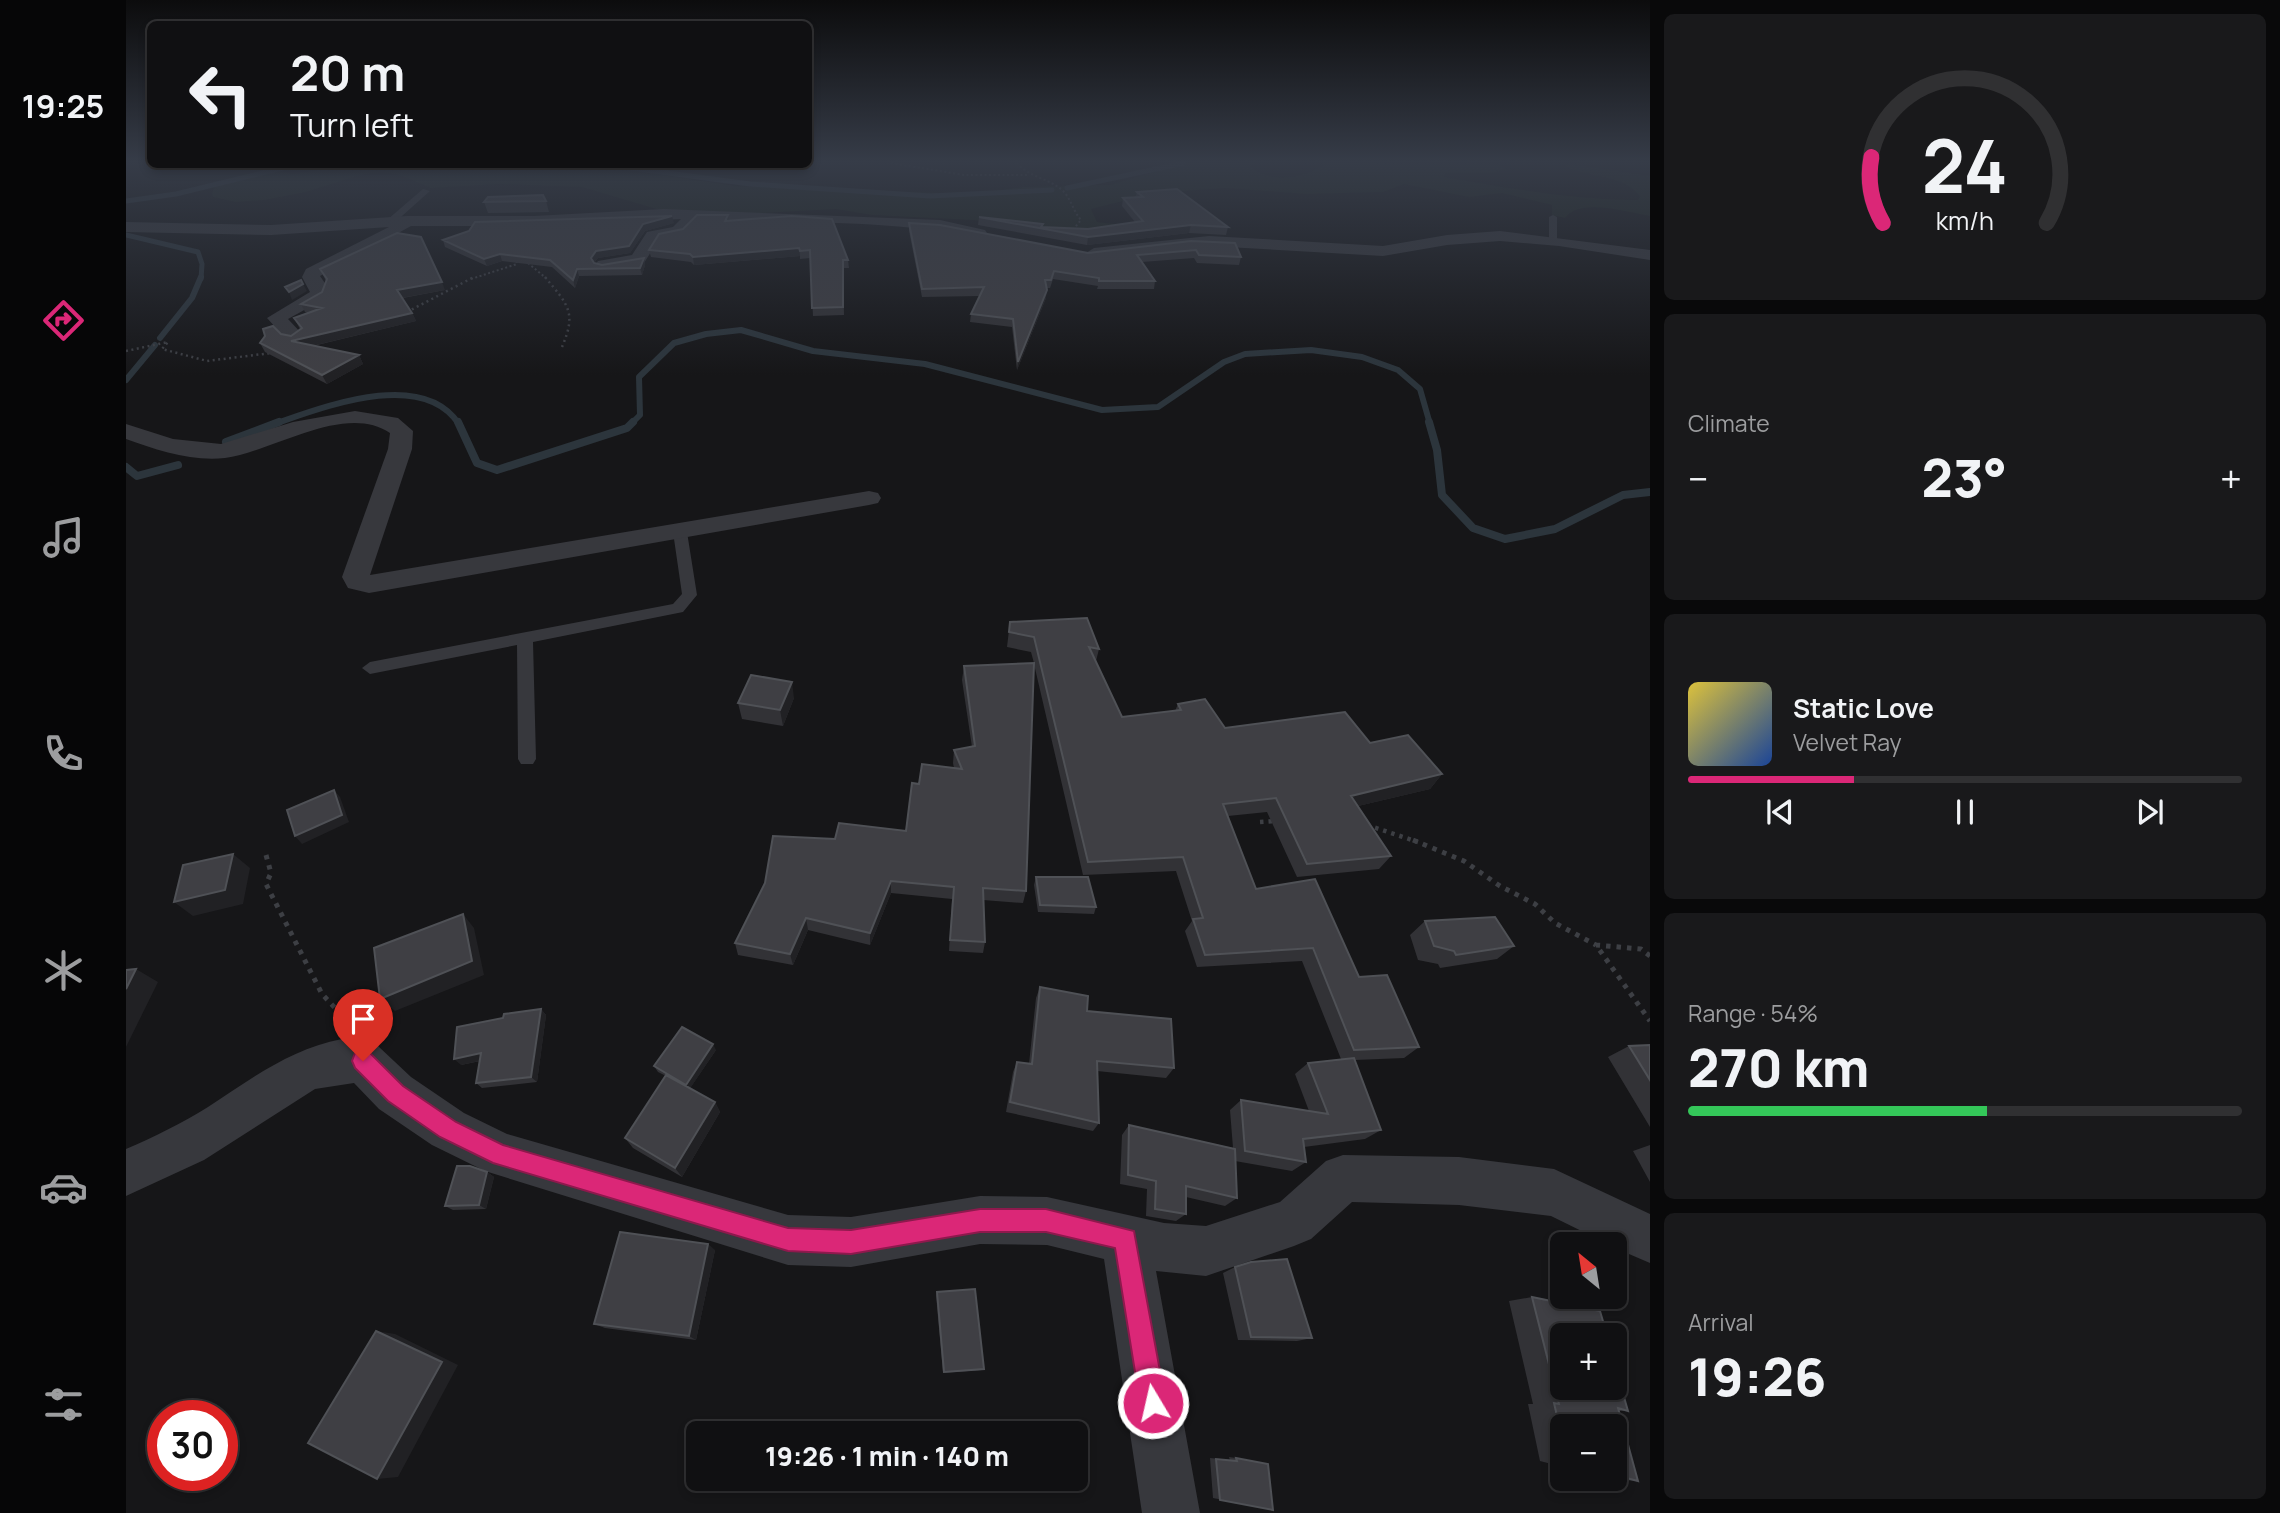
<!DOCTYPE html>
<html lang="en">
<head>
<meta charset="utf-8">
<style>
  :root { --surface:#101012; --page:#19191b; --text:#f1f3f6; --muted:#9c9d9f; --line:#303032; --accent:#db2777 }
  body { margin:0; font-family:Manrope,sans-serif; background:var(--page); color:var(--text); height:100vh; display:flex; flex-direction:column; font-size:26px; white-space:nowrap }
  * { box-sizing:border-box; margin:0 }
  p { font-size:23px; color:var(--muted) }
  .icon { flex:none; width:38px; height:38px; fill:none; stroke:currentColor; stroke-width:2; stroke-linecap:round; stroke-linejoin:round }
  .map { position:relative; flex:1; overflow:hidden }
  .drawer { display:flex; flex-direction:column; gap:14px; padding:14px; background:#09090a; width:630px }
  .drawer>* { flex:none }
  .banner { position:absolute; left:21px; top:21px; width:665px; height:147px; border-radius:10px; box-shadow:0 4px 10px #0003,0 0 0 2px var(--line); background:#101012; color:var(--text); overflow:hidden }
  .needle { width:46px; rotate:330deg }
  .fabs { position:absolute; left:1424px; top:1232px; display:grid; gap:14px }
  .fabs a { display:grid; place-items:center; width:77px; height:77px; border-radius:10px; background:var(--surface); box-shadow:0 4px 10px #0003,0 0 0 2px var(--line); font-size:35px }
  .speed { position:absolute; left:21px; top:1400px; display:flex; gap:14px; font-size:35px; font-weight:700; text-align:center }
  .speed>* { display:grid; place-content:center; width:91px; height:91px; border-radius:50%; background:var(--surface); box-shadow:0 4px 10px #0003,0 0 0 2px var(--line); line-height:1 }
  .speed .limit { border:10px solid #d22; background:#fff; color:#111 }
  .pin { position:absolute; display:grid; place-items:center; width:60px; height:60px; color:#fff; margin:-72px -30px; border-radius:50% 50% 50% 0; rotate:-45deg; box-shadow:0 0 7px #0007 }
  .pin .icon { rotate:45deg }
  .me { position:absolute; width:77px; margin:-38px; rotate:351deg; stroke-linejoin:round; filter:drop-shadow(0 0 5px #0008) }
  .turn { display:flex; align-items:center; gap:24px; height:147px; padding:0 28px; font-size:32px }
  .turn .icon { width:91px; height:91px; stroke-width:2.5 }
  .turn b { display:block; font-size:49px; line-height:60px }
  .big { font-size:52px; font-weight:800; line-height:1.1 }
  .drawer .widget { flex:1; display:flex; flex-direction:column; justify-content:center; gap:10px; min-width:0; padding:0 24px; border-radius:10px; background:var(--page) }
  .drawer .dial { align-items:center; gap:0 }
  .dial svg { height:182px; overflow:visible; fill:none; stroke:var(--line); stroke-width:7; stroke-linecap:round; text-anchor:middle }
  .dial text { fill:var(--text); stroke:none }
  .song { display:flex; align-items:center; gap:21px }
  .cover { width:84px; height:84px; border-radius:10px; background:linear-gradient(135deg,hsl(50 70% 55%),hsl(220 70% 35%)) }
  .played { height:7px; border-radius:4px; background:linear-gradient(90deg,var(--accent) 30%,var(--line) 30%) }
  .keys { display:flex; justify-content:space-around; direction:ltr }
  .heat { display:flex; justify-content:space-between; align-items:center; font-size:38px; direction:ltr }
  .charge { height:10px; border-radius:5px; background:linear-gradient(90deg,#34c759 54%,var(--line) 0) }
  .trip { position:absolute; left:560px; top:1421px; width:402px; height:70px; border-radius:10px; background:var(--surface); box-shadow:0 4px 10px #0003,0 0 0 2px var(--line); font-weight:800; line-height:70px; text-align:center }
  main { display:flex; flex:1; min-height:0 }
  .dock { display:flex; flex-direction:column; width:126px; justify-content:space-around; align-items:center; background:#060607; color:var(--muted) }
  .dock .icon { width:49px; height:49px }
  .dock .selected { color:var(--accent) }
  .dock b { font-size:32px; color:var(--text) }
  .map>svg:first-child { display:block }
  .green { fill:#1c231d }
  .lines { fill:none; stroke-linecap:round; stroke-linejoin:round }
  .stream-far2 { stroke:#2c353c; stroke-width:5 }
  .stream-far1 { stroke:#2c353c; stroke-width:6 }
  .stream { stroke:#2c353c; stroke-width:8 }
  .path-far3 { stroke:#3d3f44; stroke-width:2; stroke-dasharray:2 2.5; stroke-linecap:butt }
  .path-far2 { stroke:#3d3f44; stroke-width:2.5; stroke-dasharray:2 3.5; stroke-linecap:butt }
  .path-far1 { stroke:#3d3f44; stroke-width:4.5; stroke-dasharray:3.5 5; stroke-linecap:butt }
  .path { stroke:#3d3f44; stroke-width:5; stroke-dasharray:4.5 6; stroke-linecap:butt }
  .lane { fill:#37383d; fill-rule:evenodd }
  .street { fill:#37383d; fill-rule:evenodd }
  .wall { fill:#323236 }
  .shaded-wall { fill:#212124 }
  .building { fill:#3f3f44; stroke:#4f5156; stroke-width:2 }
  .route { fill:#db2777; stroke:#8e194d; stroke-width:2 }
</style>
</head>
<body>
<main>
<nav class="dock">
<b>19:25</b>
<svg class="icon selected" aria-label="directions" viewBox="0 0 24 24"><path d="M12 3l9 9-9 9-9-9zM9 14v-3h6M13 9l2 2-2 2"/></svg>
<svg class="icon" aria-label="music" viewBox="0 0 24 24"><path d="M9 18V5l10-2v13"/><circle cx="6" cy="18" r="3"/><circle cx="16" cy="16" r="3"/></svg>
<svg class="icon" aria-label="phone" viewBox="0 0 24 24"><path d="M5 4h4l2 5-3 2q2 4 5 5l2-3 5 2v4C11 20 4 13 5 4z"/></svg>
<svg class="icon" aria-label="climate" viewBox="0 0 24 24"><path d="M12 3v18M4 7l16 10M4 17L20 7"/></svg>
<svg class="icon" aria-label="car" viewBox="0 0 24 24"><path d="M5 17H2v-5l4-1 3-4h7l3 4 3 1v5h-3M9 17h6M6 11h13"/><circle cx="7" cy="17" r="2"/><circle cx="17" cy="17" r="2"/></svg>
<svg class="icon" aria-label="filters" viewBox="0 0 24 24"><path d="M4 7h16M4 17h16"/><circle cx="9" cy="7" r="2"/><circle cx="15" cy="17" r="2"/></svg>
</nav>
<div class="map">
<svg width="1524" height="1513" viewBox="0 0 1524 1513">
  <rect width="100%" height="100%" fill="#161618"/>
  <path class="green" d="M1058 163H1128L1124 166C1147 186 1179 177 1202 163L1373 165 1380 169 1367 173H1319L1318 177C1381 188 1448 200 1512 200L1514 197C1499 173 1459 179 1438 165H1449L1524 176V216C1502 213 1455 197 1439 218L1426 215V205L1376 193 1343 197 1278 184 1257 192 1180 194 1099 188 1029 193 965 209 971 222 997 225 992 229H933L847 220 746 215 710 209 617 214 537 211 456 187 372 184 305 188 274 175 256 172 234 175 180 192 138 200 110 202 87 197 86 193 89 186 147 169 167 174 227 164 468 165 609 186 844 194 897 187 984 185Z"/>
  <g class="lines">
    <path class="stream-far2" d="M475 164 624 184 804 196 926 190
      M941 188 1058 163
      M0 201 50 194 173 164
      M0 235 72 252 76 264 75 279"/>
    <path class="stream-far1" d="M34 338 66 298 75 277
      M0 380 29 345
      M148 424C198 407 296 368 333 424
      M505 424 514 415 513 377 548 343 580 334 615 330 687 351 799 364 976 410 1032 407 1098 362 1119 354 1185 350 1236 357 1272 370 1294 389 1304 424"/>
    <path class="stream" d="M332 422 351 463 371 470 501 428 507 422
      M1303 422 1311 450 1316 495 1347 528 1379 539 1429 529 1497 495 1524 492
      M100 442 153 422
      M0 467 11 476 52 465"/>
    <path class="path-far3" d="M765 163 838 175H902
      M891 163C903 177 922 178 936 190 945 198 947 211 955 220L946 231
      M402 263 421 279
      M345 279 391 264 390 258"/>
    <path class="path-far2" d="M419 277C442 305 451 312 436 347
      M281 312 348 277
      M0 351 42 342 36 349 81 361 145 353"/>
    <path class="path-far1" d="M1134 822 1149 821
      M1241 825 1292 842"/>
    <path class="path" d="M1287 840 1338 861 1374 886 1409 904 1429 923 1470 945
      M140 855 145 873 140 884 196 994 210 1009 226 1016 228 1023
      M1524 956 1515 949 1470 945 1524 1021"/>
    <path class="lane" d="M297 189 304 191 267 224H261V220Z
      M1427 215 1431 217V240L1427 243 1423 240V217Z
      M554 528 561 532 571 595 557 612 407 642 410 759 407 764H395L392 759 391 645 244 674 236 668 244 662 547 604 556 594 547 532Z"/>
    <path class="street" d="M538 209 814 220 859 230 861 233 853 238C761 219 664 223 571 220L558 234 533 239 518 263 478 270 472 269 469 265 472 261 506 255 521 232 547 227 555 219 408 226H285L194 276 203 289 198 299 162 319 178 336 168 342 161 340 141 318 184 292 176 277 180 269 263 227 145 235 0 232V222L145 225 281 216H408Z
      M1374 231 1524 250V260L1433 246 1374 241 1321 245 1257 256 1083 246 968 258 960 253 968 248 1083 236 1257 246 1321 235Z
      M229 411 272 418 287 431 286 449 244 575 743 491 752 493 755 498 752 503 743 505 243 593 222 588 216 577 262 449 264 433C219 402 146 452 99 458 67 462 30 450 0 439V424L47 439 95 444 167 422Z
      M216 1039H237L252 1046 285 1077 338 1113 381 1134 662 1215 725 1217 854 1196 921 1197 1038 1223 1080 1226 1154 1202 1200 1161 1217 1155 1333 1157 1428 1169 1524 1214V1263L1489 1248V1244H1482L1425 1216 1333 1205 1226 1202 1185 1239 1168 1246 1080 1276 1030 1271 1074 1513H1016L978 1259 921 1245 854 1244 725 1267 662 1265 359 1171 306 1145 253 1109 228 1083 189 1089 78 1160 0 1196V1149C28 1137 56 1123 82 1107 125 1079 164 1049 216 1039Z"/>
  </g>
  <path class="wall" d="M1011 192 1102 227 1100 235 1063 233 961 245 852 225 853 217 917 224V228L962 229 1009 222 996 206 997 198H1009Z
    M420 201 423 212 362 213 358 202Z
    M602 215 603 221 722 260 723 268H717L718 315 687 316 684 258 674 259V256L568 265 565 262 525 257 523 250 557 229Z
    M548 223 519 231 504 253 472 258 468 263 476 265 518 258 519 265 516 275 453 276 449 288 426 267 376 261 361 266 319 247 317 240Z
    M783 223 962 253 1065 241 1115 257 1113 265 1071 263 1068 258 1016 262 1029 281 1028 289H971L972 286 927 279 924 288H920V298L891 370 886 327 844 322 845 314 854 296 796 297 783 231Z
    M194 269 319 290 277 298 286 313 290 321 187 346 233 355 237 364 201 384 139 352 134 343 155 334 165 336 174 329 168 318 182 313 179 312 175 304 196 292 200 281Z
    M884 622 973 649 970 661 996 717 1049 711 1052 704 1099 728 1244 743 1316 774 1304 789 1232 806 1265 856 1253 869 1171 877 1141 812 1102 816 1130 889 1233 977 1293 1047 1278 1058 1229 1060 1255 1130 1239 1139 1178 1147 1180 1162 1166 1171 1109 1161 1111 1198 1099 1206 1060 1197V1214L1050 1221 1020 1216 1021 1189 994 1184 996 1135 1003 1125 1107 1148 1104 1110 1115 1100 1183 1111 1169 1074 1182 1063 1215 1059 1176 961 1071 967 1059 931 1066 921 1050 871 957 875 908 664 900 891 897 903 857 900 859 942 857 953 823 951 826 899 765 893 744 945 682 930 667 965 612 955 609 943 709 839 780 831 793 784 828 768 827 763 828 750 846 747 836 680 838 666 908 663 905 652 881 647Z
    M668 698 657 726 616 719 612 703Z
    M910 877 970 907 968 914 912 912 908 885Z
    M1299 921 1388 946 1371 959 1314 968 1312 964 1292 960 1284 935Z
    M914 987 961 1011 1048 1068 1040 1078 971 1071 973 1123 967 1131 880 1112 887 1072 891 1062 903 1064 910 998Z
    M415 1009 420 1015 411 1082 356 1088 350 1083 354 1061 335 1065Z
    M1524 1045V1127L1482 1057 1503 1046Z
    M590 1050 564 1088 589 1102 594 1112 556 1177 507 1148 499 1138 540 1076 532 1072 528 1066Z
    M1524 1145V1182L1507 1151Z
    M361 1172 368 1177 360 1209 327 1210 319 1206Z
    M589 1250 570 1340 479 1328 468 1324Z
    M1109 1267 1186 1338 1171 1341 1112 1340 1097 1273Z
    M811 1292 858 1369 856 1370 817 1373 810 1295Z
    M1406 1297 1502 1411H1493L1512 1481 1484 1479H1489V1426H1437V1467L1414 1461 1402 1404H1407L1383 1301Z
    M1103 1457 1110 1458 1147 1510 1087 1498 1084 1458 1104 1460Z"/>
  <path class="shaded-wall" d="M546 216 548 223 519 231 504 253 472 258 466 265 465 258 470 251 517 224Z
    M1065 225 1063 233 961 245 962 237Z
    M673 248 674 256 568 265 567 257Z
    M374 254 376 261 361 266 358 259Z
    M518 258 519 265 516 275 514 268Z
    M451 269 453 276 449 288 447 280Z
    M316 282 319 290 275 298 271 290Z
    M177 284 181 291 166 300 163 292Z
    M921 290 920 298 891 370 892 362Z
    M286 313 290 321 169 350 165 341Z
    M233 355 237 364 201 384 196 375Z
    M666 682 668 698 657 726 654 710Z
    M1316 774 1304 789 1215 810 1225 796Z
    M208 790 214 797 223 822 176 844 169 836Z
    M107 854 124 868 117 904 67 916 48 902Z
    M765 881V893L744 945V933Z
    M337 914 348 928 358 975 269 1011 254 999Z
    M680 918 682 930 667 965 664 954Z
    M10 969 32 982 0 1047V989Z
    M415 1009 420 1015 411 1082 405 1077Z
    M587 1044 590 1050 563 1090 560 1085Z
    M355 1053 362 1059 335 1065 328 1059Z
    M589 1102 594 1112 556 1177 549 1168Z
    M361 1172 368 1177 360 1209 353 1205Z
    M582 1244 589 1250 570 1340 563 1336Z
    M250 1331 269 1334 332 1365 272 1477 251 1479Z"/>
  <path class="building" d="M1051 189 1102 227 1065 225 962 237 853 217 917 224 915 227 962 229 1017 221 997 198 1017 197 1011 192Z
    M417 195 420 201 358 202 362 197Z
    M571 215H602L599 221 666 216 706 219 722 260H717V307L686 308 684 250 674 251 673 248 567 257 564 254 523 250 533 234 557 229Z
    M546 216 517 224 503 246 470 251 465 258 468 263 476 265 518 258 514 268 451 269 447 280 424 260 374 254 358 259 317 240 343 231 349 222Z
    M783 223 814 225 962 253 1065 241 1109 243 1115 257 1073 255 1070 250 1011 255 1029 281H973V278L928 271 925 280H919L921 290 892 362 887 319 845 314 858 287 796 289Z
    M271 233 295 237 316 282 271 290 286 313 165 341 233 355 196 375 134 343 139 336 137 329 147 326 155 334 165 336 176 328 168 318 196 308 175 304 196 292 201 279 194 269Z
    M175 280 177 284 163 292 159 287Z
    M961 618 973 649 963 647 996 717 1055 710 1052 704 1079 699 1099 728 1219 712 1244 743 1282 735 1316 774 1225 796 1265 856 1181 864 1150 798 1097 804 1130 889 1189 879 1233 977 1261 975 1293 1047 1228 1050 1187 948 1079 955 1067 919 1077 918 1057 857 962 862 908 637 883 632 884 622Z
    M908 663 900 891 857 888 859 942 824 940 828 887 765 881 744 933 680 918 664 954 609 943 639 883 647 836 709 839 713 823 780 831 786 783 793 784 796 764 836 769 828 750 849 746 838 666Z
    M625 675 666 682 654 710 612 703Z
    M208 790 216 815 169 836 161 810Z
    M107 854 99 890 48 902 57 865Z
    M910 877H962L970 907 914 905Z
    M337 914 346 961 254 999 248 948Z
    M1369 917 1388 946 1330 955 1328 951 1308 946 1299 921Z
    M10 969 0 989V970Z
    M914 987 962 996 961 1011 1045 1019 1048 1068 971 1061 973 1123 884 1102 891 1062 906 1064Z
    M415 1009 405 1077 350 1083 355 1053 328 1059 331 1027 377 1018 378 1014Z
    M556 1027 587 1044 560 1085 528 1066Z
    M1524 1045V1080L1503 1046Z
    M1228 1058 1255 1130 1177 1139 1180 1162 1119 1151 1115 1100 1202 1114 1182 1063Z
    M540 1075 589 1102 549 1168 499 1138Z
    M1003 1125 1109 1149 1111 1198 1060 1186V1214L1029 1209 1030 1181 1002 1175Z
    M331 1166H344L361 1172 353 1205 319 1206Z
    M494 1232 582 1244 563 1336 468 1324Z
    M1161 1259 1186 1338 1125 1337 1109 1267 1125 1262Z
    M849 1289 858 1369 818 1372 811 1292Z
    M1406 1297 1474 1311 1481 1335H1437V1388H1489V1366L1502 1411 1492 1408 1512 1481 1489 1475V1426H1437V1442L1428 1403 1433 1404Z
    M250 1331 316 1362 251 1479 182 1443Z
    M1110 1458 1142 1464 1147 1510 1094 1500 1090 1459 1111 1461Z"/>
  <linearGradient id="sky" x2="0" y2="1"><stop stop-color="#0c0c0d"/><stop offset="0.43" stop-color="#363c48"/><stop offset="1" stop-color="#363c48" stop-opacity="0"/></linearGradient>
  <rect width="1524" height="375" fill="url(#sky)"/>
  <path class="route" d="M237 1050 244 1053 277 1086 330 1122 377 1145 662 1228 725 1230 854 1209H920L1008 1231 1040 1403 1036 1413 1027 1416 1018 1413 1014 1403 989 1248 920 1232H854L725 1254 662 1251 367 1163 314 1137 262 1101 229 1068 226 1061 229 1053Z"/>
</svg>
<div class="fabs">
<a><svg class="needle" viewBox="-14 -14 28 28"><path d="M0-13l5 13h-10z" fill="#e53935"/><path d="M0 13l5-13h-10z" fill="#9c9d9f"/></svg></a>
<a>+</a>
<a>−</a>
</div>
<div class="speed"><div class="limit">30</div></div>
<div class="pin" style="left:237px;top:1061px;background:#d93025"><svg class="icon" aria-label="arrive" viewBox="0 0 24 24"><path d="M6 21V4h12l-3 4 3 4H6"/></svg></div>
<svg class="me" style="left:1027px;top:1403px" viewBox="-20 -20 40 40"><circle r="17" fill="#db2777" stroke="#fff" stroke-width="3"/><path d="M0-11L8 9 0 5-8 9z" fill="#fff"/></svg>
<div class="trip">19:26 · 1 min · 140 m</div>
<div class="banner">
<div class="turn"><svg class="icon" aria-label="left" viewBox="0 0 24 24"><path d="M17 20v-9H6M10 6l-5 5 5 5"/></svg><div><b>20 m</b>Turn left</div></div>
</div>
</div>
<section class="drawer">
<div class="widget dial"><svg viewBox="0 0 100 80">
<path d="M14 69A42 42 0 1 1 86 69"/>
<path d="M14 69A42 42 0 0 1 9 40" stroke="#db2777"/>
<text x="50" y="56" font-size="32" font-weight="700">24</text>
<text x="50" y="72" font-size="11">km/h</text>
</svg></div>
<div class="widget"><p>Climate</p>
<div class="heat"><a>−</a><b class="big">23°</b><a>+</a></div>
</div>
<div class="widget">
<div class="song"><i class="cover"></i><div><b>Static Love</b><p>Velvet Ray</p></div></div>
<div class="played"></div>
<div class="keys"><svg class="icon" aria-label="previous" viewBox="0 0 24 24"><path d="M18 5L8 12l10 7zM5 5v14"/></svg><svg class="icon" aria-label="pause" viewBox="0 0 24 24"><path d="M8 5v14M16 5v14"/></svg><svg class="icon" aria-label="next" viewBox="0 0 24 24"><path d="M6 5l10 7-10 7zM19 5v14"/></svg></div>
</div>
<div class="widget"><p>Range · 54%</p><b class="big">270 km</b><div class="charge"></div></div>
<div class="widget"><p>Arrival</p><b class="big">19:26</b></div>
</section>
</main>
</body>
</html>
